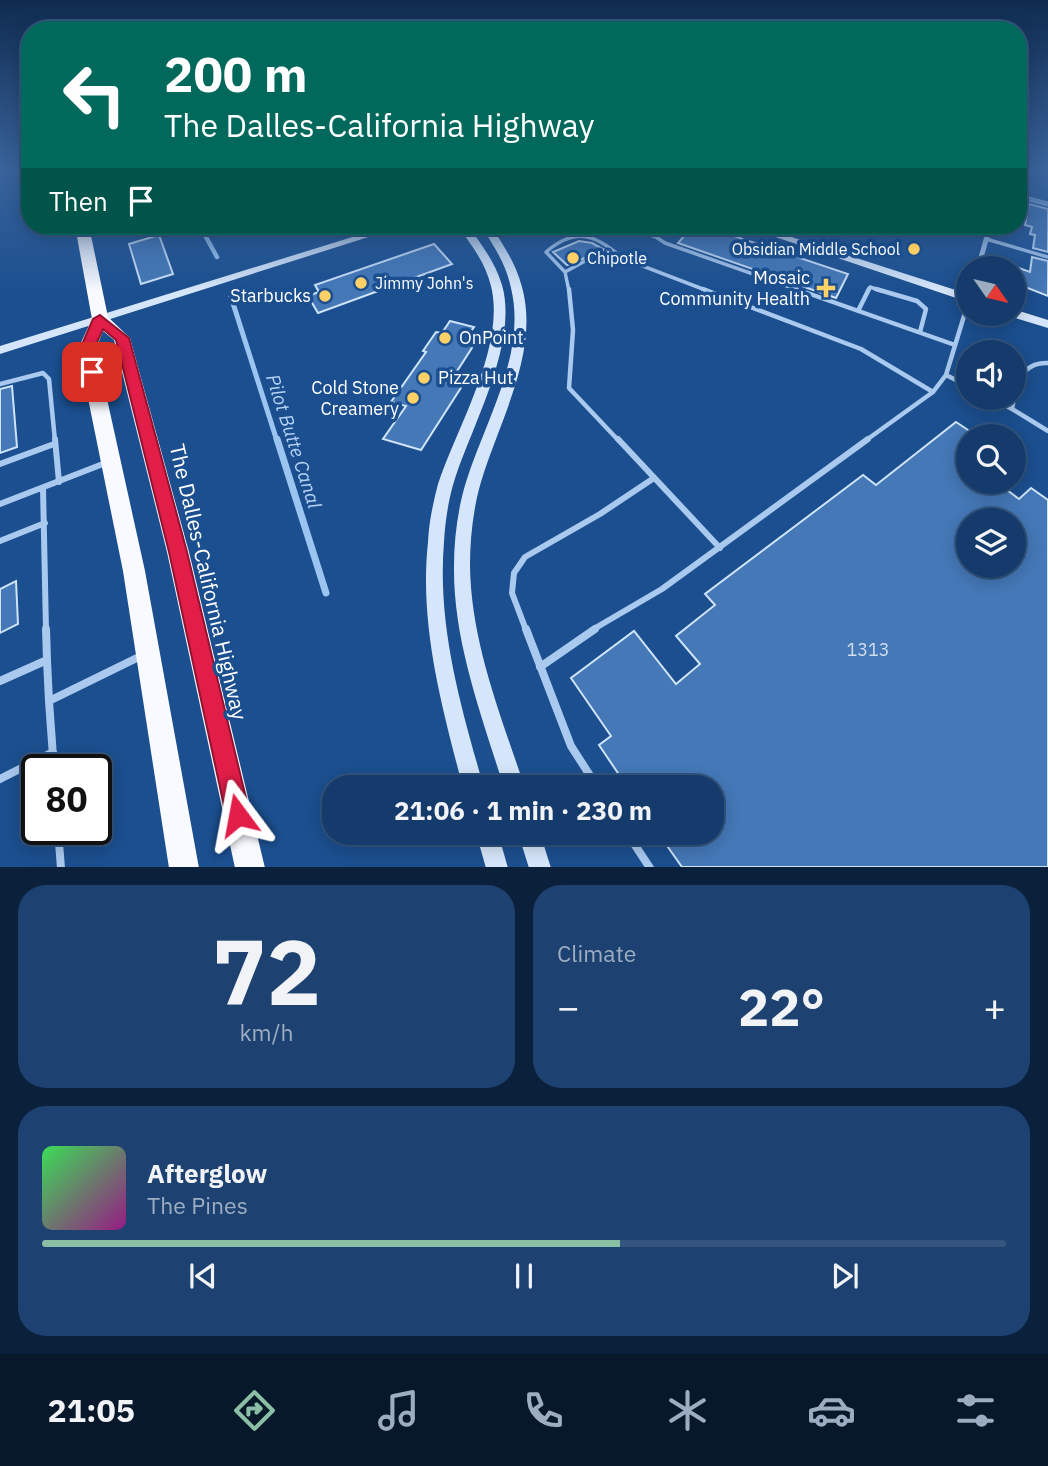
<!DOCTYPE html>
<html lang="en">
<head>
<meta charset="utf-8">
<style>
  :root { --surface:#143b6b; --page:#1d4271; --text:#f1f3f6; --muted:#9dadc1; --line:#33557e; --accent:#8abfa5 }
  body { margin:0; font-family:"IBM Plex Sans",sans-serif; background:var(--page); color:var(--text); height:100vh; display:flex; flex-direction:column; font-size:26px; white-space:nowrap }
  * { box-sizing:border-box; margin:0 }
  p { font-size:23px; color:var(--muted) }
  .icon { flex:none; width:38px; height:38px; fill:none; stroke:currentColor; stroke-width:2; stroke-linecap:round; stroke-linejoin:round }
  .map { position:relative; height:867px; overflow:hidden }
  .drawer { display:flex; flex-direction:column; gap:18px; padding:18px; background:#0b203b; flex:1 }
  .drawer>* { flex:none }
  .top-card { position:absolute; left:21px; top:21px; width:1006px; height:214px; border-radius:28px; box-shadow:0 4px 18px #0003,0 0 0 2px var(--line); background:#00695c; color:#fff; overflow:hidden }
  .needle { width:46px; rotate:124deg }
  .fabs { position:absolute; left:956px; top:256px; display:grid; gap:14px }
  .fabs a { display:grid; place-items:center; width:70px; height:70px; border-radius:50%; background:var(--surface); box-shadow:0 4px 18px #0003,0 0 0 2px var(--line); font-size:35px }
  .speed { position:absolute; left:21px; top:754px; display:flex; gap:14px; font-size:35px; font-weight:700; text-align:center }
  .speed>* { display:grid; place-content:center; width:91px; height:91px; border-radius:50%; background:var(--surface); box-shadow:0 4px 18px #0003,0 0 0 2px var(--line); line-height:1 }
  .speed .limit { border:4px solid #111; border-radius:10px; background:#fff; color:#111 }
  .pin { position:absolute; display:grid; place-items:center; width:60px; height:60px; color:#fff; margin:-30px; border-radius:14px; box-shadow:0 4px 10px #0006 }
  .me { position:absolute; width:77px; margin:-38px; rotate:347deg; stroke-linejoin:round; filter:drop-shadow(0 0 5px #0008) }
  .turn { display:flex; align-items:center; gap:24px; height:147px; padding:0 28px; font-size:32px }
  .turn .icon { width:91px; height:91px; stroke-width:2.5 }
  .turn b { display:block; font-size:49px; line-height:60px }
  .then { display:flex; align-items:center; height:66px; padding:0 28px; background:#0003; gap:14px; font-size:26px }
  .big { font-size:52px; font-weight:800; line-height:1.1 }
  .drawer .tile { flex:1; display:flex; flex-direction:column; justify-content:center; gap:10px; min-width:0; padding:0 24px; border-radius:28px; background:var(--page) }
  .drawer .dial { align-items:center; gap:0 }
  .dial b { font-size:91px; line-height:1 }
  .song { display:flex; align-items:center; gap:21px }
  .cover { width:84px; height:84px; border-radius:10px; background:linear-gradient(135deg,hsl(130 70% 55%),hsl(310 70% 35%)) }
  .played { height:7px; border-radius:4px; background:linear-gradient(90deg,var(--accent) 60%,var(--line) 60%) }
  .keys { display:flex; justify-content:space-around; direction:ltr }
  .heat { display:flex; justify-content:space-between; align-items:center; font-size:38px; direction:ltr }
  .drawer .tiles { flex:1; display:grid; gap:18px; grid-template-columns:1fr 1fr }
  .tile:last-child { grid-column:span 2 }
  .trip { position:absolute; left:322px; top:775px; width:402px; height:70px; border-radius:28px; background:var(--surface); box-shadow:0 4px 18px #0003,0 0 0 2px var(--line); font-weight:800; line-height:70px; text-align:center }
  .dock { display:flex; height:112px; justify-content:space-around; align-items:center; background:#08182b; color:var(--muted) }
  .dock .icon { width:49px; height:49px }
  .dock .current { color:var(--accent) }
  .dock b { font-size:32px; color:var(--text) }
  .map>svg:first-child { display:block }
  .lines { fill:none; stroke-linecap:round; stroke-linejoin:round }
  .stream-far2 { stroke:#9cc4f0; stroke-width:4.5 }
  .stream-far1 { stroke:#9cc4f0; stroke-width:5 }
  .stream { stroke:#9cc4f0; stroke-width:7 }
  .building { fill:#4478b7; stroke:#cfe3fa; stroke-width:2; fill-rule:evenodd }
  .service-far3 { stroke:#a9c9ee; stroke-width:3.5 }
  .service-far2 { stroke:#a9c9ee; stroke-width:4.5 }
  .service-far1 { stroke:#a9c9ee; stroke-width:6 }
  .service { stroke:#a9c9ee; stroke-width:8 }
  .minor { stroke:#a9c9ee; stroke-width:5 }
  .secondary { fill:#d6e6fa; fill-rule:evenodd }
  .trunk { fill:#f8faff; fill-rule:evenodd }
  .route { fill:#e11d48; stroke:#92132f; stroke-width:2 }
  .poi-dot { fill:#ffd166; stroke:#1b4f8f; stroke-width:2.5 }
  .labels { text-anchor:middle; stroke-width:7; stroke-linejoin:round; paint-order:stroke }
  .far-poi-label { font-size:16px; fill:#fff; stroke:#1b4f8f; text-anchor:start }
  .poi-label { font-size:18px; fill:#fff; stroke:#1b4f8f; text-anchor:end }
  .near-number-label { font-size:18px; fill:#d0dded }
  .water-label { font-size:19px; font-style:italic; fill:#b5d3f5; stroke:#1b4f8f }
  .near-street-label { font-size:21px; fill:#fff; stroke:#1b4f8f }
</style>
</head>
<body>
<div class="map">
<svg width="1048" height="868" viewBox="0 0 1048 868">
  <rect width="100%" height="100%" fill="#1b4f8f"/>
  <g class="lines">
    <path class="stream-far2" d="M200 226 217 257"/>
    <path class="stream-far1" d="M231 297 277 441"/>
    <path class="stream" d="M277 439 326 593"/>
  </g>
  <path class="building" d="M1029 204 1048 209V252L1033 248 1035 235 1030 234 1032 227 1025 225Z
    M693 226H704L848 274 836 298 678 243Z
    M159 235 173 274 141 284 129 244Z
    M579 241 592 243 605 250 567 265 553 252Z
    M434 244 452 264 318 313 308 296 319 292 315 285Z
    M1032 257 1048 261V296L1015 283 1019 268 1030 272Z
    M450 321 474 327 467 337 477 340 452 379 464 383 421 450 383 439 406 406 391 402 426 352 423 351 436 332 442 333Z
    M12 386 17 447 0 453V389Z
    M956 422 968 430V481H995L1019 499 1031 488 1048 500V867H682L658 833H712V788H628L599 745 611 736 571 678 634 631 676 684 700 664 676 636 715 605 705 594 863 475 876 485ZM968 520H1013V565H968Z
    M16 581 18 624 0 633V589Z"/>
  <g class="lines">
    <path class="service-far3" d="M624 226 656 237
      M659 226 656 237 665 243 801 291
      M986 239 1048 257
      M565 272 546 252C575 227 595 234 621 257
      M569 291 565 272 585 261 609 253 708 291
      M868 291 870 287 882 291"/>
    <path class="service-far2" d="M569 289 573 330 569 388 619 441
      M703 289 861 349 933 392
      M796 289 955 345
      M876 289 917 301 926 309 920 332
      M858 311 869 289
      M1048 363C1020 362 1016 386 1012 409L1048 431
      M946 375 968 386
      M0 384 43 373 49 379 55 441
      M990 397 1012 409
      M865 441 933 392 946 375 968 303"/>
    <path class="service-far1" d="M55 439 59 482
      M618 439 720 548
      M0 464 54 444
      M43 488 46 630
      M0 504 108 462
      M0 541 45 523
      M526 630 512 593 514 573 525 557 600 514 654 478
      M592 630 662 589 868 439"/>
    <path class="service" d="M46 629 47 660
      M526 629 571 746 598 788
      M540 667 595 629
      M0 681 47 660 49 701 143 655
      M49 701 54 770
      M0 779 53 752
      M58 830 61 868
      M627 833 650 868"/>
    <path class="minor" d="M1018 196 1048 204
      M978 268 990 226"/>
    <path class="secondary" d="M388 226H403L0 354V346Z
      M458 226H468C482 245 495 262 502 285 519 345 470 428 453 485 448 503 445 523 444 542 437 627 461 707 484 788H463C442 707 419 626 428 542 429 522 433 503 438 484 457 427 506 346 491 286 485 262 472 246 458 226Z
      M481 226H491C504 246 516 264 522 287 540 352 499 421 481 482 473 509 470 539 470 566 471 643 501 716 525 788H504C482 716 453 642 454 566 454 538 458 508 466 482 485 421 527 354 511 288 506 264 494 246 481 226Z
      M743 226H757L968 294V302Z
      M1013 309 1048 320V328L1009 316 1007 313H1013Z
      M476 833H498L508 868H486Z
      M518 833H540L551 868H529Z"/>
    <path class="trunk" d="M75 226H89L108 317 130 338 189 552 265 868H235L167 552 114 340 103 331 96 349 145 571 199 868H169L123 571 78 349 92 319Z"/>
  </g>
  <linearGradient id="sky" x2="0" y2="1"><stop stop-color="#0f2b4f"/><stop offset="0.58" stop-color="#39639b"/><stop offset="1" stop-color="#39639b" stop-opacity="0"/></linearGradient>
  <rect width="1048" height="291" fill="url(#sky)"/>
  <path class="route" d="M100 315 129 338 187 552 250 815 247 823 238 827 229 823 226 815 169 552 116 340 103 329 94 349 99 372 92 377 84 372 80 349 93 319Z"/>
  <g class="poi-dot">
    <circle cx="914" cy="249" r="7"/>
    <circle cx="573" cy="258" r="7"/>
    <circle cx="361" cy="283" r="7"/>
    <path d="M822.5 277.5h7v7h7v7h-7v7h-7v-7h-7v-7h7z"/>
    <circle cx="325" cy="296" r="7"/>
    <circle cx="445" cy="338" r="7"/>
    <circle cx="424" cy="378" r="7"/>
    <circle cx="413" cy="398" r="7"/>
  </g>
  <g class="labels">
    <g class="far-poi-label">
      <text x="900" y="255" text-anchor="end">Obsidian Middle School</text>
      <text x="587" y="264">Chipotle</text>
      <text x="375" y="289">Jimmy John's</text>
    </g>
    <g class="poi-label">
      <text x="810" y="284">Mosaic<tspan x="810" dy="21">Community Health</tspan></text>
      <text x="311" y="302">Starbucks</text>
      <text x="459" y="344" text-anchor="start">OnPoint</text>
      <text x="438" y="384" text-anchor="start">Pizza Hut</text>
      <text x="399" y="394">Cold Stone<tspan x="399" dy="21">Creamery</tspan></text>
    </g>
    <g class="near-number-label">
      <text x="868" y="656">1313</text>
    </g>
    <g class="water-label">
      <text transform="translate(294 441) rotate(72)" y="7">Pilot Butte Canal</text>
    </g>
    <g class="near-street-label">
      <text transform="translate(208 582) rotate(77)" y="7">The Dalles-California Highway</text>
    </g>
  </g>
</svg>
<div class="fabs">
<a><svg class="needle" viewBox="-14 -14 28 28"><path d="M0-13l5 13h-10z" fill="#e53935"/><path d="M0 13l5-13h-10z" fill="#9dadc1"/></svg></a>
<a><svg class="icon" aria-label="sound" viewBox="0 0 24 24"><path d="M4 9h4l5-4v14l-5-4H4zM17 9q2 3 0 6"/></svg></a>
<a><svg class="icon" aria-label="search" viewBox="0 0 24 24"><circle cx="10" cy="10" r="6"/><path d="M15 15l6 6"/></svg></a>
<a><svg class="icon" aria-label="layers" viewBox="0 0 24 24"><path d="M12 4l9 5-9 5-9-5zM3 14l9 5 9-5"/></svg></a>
</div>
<div class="speed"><div class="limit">80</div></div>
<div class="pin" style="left:92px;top:372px;background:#d93025"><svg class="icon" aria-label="arrive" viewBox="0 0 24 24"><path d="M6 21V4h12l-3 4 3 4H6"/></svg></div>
<svg class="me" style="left:238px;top:815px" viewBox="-20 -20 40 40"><path d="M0-17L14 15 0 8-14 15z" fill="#e11d48" stroke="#fff" stroke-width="4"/></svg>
<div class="trip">21:06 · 1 min · 230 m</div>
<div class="top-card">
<div class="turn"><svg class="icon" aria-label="left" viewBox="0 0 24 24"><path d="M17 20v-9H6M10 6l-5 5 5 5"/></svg><div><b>200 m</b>The Dalles-California Highway</div></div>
<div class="then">Then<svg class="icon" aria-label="arrive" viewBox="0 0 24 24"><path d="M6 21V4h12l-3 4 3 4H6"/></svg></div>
</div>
</div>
<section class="drawer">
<div class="tiles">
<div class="tile dial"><b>72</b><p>km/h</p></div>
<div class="tile"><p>Climate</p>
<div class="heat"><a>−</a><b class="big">22°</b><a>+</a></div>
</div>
<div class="tile">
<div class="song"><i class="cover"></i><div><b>Afterglow</b><p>The Pines</p></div></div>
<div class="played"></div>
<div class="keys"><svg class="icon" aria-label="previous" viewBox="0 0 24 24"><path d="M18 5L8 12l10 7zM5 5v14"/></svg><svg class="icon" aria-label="pause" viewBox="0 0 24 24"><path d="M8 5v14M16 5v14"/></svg><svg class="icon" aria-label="next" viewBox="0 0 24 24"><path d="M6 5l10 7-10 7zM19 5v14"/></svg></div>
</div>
</div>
</section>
<nav class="dock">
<b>21:05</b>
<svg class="icon current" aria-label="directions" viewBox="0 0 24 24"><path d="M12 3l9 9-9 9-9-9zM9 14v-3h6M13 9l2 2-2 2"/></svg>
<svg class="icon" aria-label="music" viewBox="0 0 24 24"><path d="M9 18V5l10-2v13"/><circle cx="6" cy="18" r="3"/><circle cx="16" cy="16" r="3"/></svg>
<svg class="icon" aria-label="phone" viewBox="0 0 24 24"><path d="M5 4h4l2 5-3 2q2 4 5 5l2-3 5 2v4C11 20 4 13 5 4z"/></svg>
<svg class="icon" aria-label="climate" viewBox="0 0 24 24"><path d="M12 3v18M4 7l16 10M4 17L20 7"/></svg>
<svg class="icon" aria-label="car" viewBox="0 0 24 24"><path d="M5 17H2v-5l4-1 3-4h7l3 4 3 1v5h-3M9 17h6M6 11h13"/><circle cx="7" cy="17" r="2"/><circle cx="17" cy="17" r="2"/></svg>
<svg class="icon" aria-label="filters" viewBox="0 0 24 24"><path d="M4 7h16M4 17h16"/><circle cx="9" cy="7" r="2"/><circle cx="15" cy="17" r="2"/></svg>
</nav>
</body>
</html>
